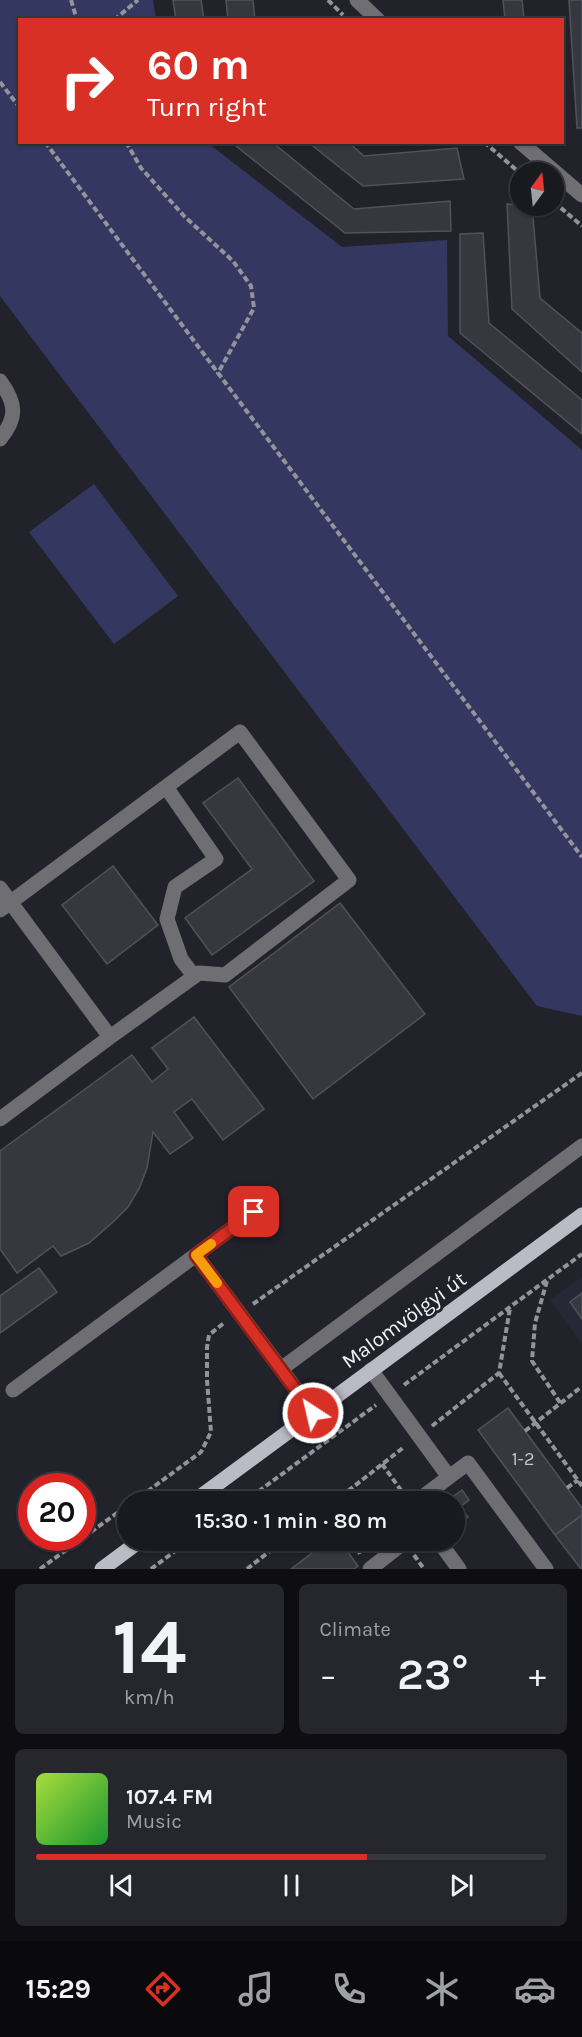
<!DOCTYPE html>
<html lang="en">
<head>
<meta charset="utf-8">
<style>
  :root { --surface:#191a20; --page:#26272d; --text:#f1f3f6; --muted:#9fa1a5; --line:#37383e; --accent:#d93025 }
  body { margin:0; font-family:Karla,sans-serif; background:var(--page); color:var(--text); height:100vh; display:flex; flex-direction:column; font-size:22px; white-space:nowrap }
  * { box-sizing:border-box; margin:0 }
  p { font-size:20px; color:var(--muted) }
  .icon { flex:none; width:33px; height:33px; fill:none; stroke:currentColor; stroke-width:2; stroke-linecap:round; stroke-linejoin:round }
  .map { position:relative; height:1569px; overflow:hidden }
  .details { display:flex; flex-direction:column; gap:15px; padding:15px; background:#0e0e12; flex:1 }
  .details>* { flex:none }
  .banner { position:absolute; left:18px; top:18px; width:546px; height:126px; border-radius:0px; box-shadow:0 2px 4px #0004,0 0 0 2px var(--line); background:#d93025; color:#fff; overflow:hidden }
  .needle { width:39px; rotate:15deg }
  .fabs { position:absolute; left:510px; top:162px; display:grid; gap:12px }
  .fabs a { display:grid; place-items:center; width:54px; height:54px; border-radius:50%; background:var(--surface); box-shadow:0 2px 4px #0004,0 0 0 2px var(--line); font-size:30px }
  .speed { position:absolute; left:18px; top:1473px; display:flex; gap:12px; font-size:30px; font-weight:700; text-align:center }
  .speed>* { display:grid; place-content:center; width:78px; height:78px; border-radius:50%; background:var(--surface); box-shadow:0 2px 4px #0004,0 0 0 2px var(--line); line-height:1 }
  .speed .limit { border:9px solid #d22; background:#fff; color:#111 }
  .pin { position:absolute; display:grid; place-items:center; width:51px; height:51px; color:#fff; margin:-26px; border-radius:12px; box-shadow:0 3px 9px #0006 }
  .me { position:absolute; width:66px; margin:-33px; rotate:325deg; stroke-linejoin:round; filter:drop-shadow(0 0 4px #0008) }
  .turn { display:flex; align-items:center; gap:21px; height:126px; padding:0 30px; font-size:27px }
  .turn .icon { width:78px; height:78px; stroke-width:2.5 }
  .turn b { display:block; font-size:42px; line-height:51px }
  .big { font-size:45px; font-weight:600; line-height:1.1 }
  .details .tile { flex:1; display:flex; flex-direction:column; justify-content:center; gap:9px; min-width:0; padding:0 21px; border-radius:9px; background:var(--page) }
  .details .dial { align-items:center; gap:0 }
  .dial b { font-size:78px; line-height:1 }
  .song { display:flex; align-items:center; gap:18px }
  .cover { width:72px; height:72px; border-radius:9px; background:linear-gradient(135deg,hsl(80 70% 55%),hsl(130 70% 35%)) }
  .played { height:6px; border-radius:3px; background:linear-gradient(90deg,var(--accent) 65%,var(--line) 65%) }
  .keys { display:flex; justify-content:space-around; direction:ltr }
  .heat { display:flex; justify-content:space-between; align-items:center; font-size:33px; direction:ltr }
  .details .tiles { flex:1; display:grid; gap:15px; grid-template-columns:1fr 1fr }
  .tile:last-child { grid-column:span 2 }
  .trip { position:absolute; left:117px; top:1491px; width:348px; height:60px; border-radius:30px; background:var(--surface); box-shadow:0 2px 4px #0004,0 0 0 2px var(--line); font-weight:600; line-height:60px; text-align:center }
  .tab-bar { display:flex; height:96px; justify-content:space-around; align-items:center; background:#0a0a0d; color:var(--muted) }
  .tab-bar .icon { width:42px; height:42px }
  .tab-bar .selected { color:var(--accent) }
  .tab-bar b { font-size:27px; color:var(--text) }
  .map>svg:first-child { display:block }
  .built { fill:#272836 }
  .green { fill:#343760 }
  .building { fill:#363840; stroke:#51525b; stroke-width:1.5 }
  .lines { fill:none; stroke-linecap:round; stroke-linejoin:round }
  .path { stroke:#93949b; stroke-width:4; stroke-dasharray:6 3; stroke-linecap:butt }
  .minor { stroke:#6e6e73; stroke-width:15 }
  .major { stroke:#babbc4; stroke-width:15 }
  .route-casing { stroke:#8d1f18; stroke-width:15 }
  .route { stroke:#d93025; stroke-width:10 }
  .slow { stroke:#f59e0b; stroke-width:10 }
  .labels { text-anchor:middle; stroke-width:6; stroke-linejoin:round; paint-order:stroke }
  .number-label { font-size:18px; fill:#c4c5cb }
  .street-label { font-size:21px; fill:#f3f4f9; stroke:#21222a }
</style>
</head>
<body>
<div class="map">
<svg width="582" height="1569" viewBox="0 0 582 1569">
  <rect width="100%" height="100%" fill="#21222a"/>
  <path class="built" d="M582 1277V1344L550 1300Z"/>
  <path class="green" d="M0 0H153L156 19 20 20V142L208 143 342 247 447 240 448 336 582 450V1016L537 1006 0 296Z
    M94 484 178 596 114 644 29 532Z"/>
  <path class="building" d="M173 0H201L204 20H176Z
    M226 0H253L255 20H228Z
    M503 0H522L524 18 505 20Z
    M569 0H582V128H577Z
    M231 142H272L354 209 450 201 451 231 345 233Z
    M308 142H348L364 156 457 148 464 179 363 186Z
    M507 204 532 206 540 298 582 333V372L512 309Z
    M483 233 489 323 582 400V434L460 333V234Z
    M238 778 314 881 212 955 185 918 252 869 203 803Z
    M113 866 158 925 107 964 62 905Z
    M340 903 425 1014 313 1099 229 987Z
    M194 1017 264 1109 223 1140 192 1099 174 1112 193 1138 170 1154 153 1132 147 1168 139 1189 128 1207 113 1222 89 1243 61 1256 53 1246 17 1273 0 1249V1151L132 1055 152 1082 168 1069 152 1048Z
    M39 1268 57 1292 0 1333V1296Z
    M582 1293V1319L570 1302Z
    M508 1408 582 1508V1515L555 1535 478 1430Z
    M462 1490 469 1500 460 1507 468 1517 457 1525 454 1522V1502H446Z
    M582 1515V1569H581L555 1535Z
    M329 1540H339L358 1566 354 1569H291Z"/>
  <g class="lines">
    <path class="path" d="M71 0 77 20
      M328 0 343 15
      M114 20 138 0
      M0 82 20 108
      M45 142 218 373
      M126 142 141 168 184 216 233 261 251 286 254 308 218 373 582 857
      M484 142 520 173
      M554 202 582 226
      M547 1281 535 1323 532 1361 561 1404
      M253 1304 582 1073
      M499 1373 582 1486
      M404 1385 582 1254
      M432 1426 499 1373 510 1308
      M525 1431 580 1388 582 1389
      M382 1464 403 1493
      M567 1488 578 1480
      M133 1502 201 1452 211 1432 207 1380V1347L209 1335 224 1323
      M244 1502 376 1405
      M334 1502 404 1447
      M303 1540 313 1553
      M355 1540 360 1554
      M414 1555 424 1569
      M40 1569 128 1505
      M151 1569 190 1540
      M247 1569 284 1540"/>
    <path class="minor" d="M357 0 378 20
      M520 142 582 195
      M0 381C16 403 18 417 0 439
      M166 787 216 859 175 887 167 919 181 959 194 976
      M0 888 110 1037 0 1119
      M0 910 240 732 349 880 225 975 199 973 110 1037
      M196 1255 281 1369
      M371 1370 449 1477 468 1463 546 1569
      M13 1390 254 1212
      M313 1413 281 1369 582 1146
      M416 1502 449 1477
      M438 1540 459 1569
      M370 1569 407 1540"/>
    <path class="major" d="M193 1502 582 1215
      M102 1569 141 1540"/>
  </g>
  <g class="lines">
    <defs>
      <path id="route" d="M254 1212 196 1255 313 1413"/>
    </defs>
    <use href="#route" class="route-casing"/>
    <use href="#route" class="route"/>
    <path class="slow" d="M211 1244 196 1255 217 1283"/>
  </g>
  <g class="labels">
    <g class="number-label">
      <text x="523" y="1465">1-2</text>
    </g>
    <g class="street-label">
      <text transform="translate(404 1320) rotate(-36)" y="7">Malomvölgyi út</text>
    </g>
  </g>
</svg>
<div class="fabs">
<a><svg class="needle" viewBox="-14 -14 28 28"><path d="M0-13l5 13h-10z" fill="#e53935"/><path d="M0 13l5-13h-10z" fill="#9fa1a5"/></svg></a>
</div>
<div class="speed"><div class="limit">20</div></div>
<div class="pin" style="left:254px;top:1212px;background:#d93025"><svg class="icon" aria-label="arrive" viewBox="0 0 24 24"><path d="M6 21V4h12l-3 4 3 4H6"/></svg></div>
<svg class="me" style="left:313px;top:1413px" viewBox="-20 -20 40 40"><circle r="17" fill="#d93025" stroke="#fff" stroke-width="3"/><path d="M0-11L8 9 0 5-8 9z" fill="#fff"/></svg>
<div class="trip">15:30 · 1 min · 80 m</div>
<div class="banner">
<div class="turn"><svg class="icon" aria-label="right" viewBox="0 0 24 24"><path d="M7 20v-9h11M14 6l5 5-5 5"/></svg><div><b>60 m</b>Turn right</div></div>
</div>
</div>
<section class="details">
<div class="tiles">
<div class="tile dial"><b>14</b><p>km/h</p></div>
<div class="tile"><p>Climate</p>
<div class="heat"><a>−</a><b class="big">23°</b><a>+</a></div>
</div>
<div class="tile">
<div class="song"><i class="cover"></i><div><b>107.4 FM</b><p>Music</p></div></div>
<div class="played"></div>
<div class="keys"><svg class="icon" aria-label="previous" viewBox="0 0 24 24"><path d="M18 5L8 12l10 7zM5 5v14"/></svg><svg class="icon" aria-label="pause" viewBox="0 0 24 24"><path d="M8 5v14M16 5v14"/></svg><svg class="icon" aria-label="next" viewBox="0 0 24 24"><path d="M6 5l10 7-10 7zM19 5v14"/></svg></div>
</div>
</div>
</section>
<nav class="tab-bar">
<b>15:29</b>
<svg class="icon selected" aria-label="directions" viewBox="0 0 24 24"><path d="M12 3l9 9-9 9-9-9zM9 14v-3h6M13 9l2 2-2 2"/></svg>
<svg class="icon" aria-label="music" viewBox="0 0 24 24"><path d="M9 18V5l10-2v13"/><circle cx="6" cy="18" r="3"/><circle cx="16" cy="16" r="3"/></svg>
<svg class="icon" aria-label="phone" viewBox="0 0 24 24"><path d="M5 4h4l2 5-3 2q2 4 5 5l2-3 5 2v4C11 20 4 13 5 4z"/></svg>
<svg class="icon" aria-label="climate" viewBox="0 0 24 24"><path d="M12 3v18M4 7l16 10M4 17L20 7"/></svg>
<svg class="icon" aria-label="car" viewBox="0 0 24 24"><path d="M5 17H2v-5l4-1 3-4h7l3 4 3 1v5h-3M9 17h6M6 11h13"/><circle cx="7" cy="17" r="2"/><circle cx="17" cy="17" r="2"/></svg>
</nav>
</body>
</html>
